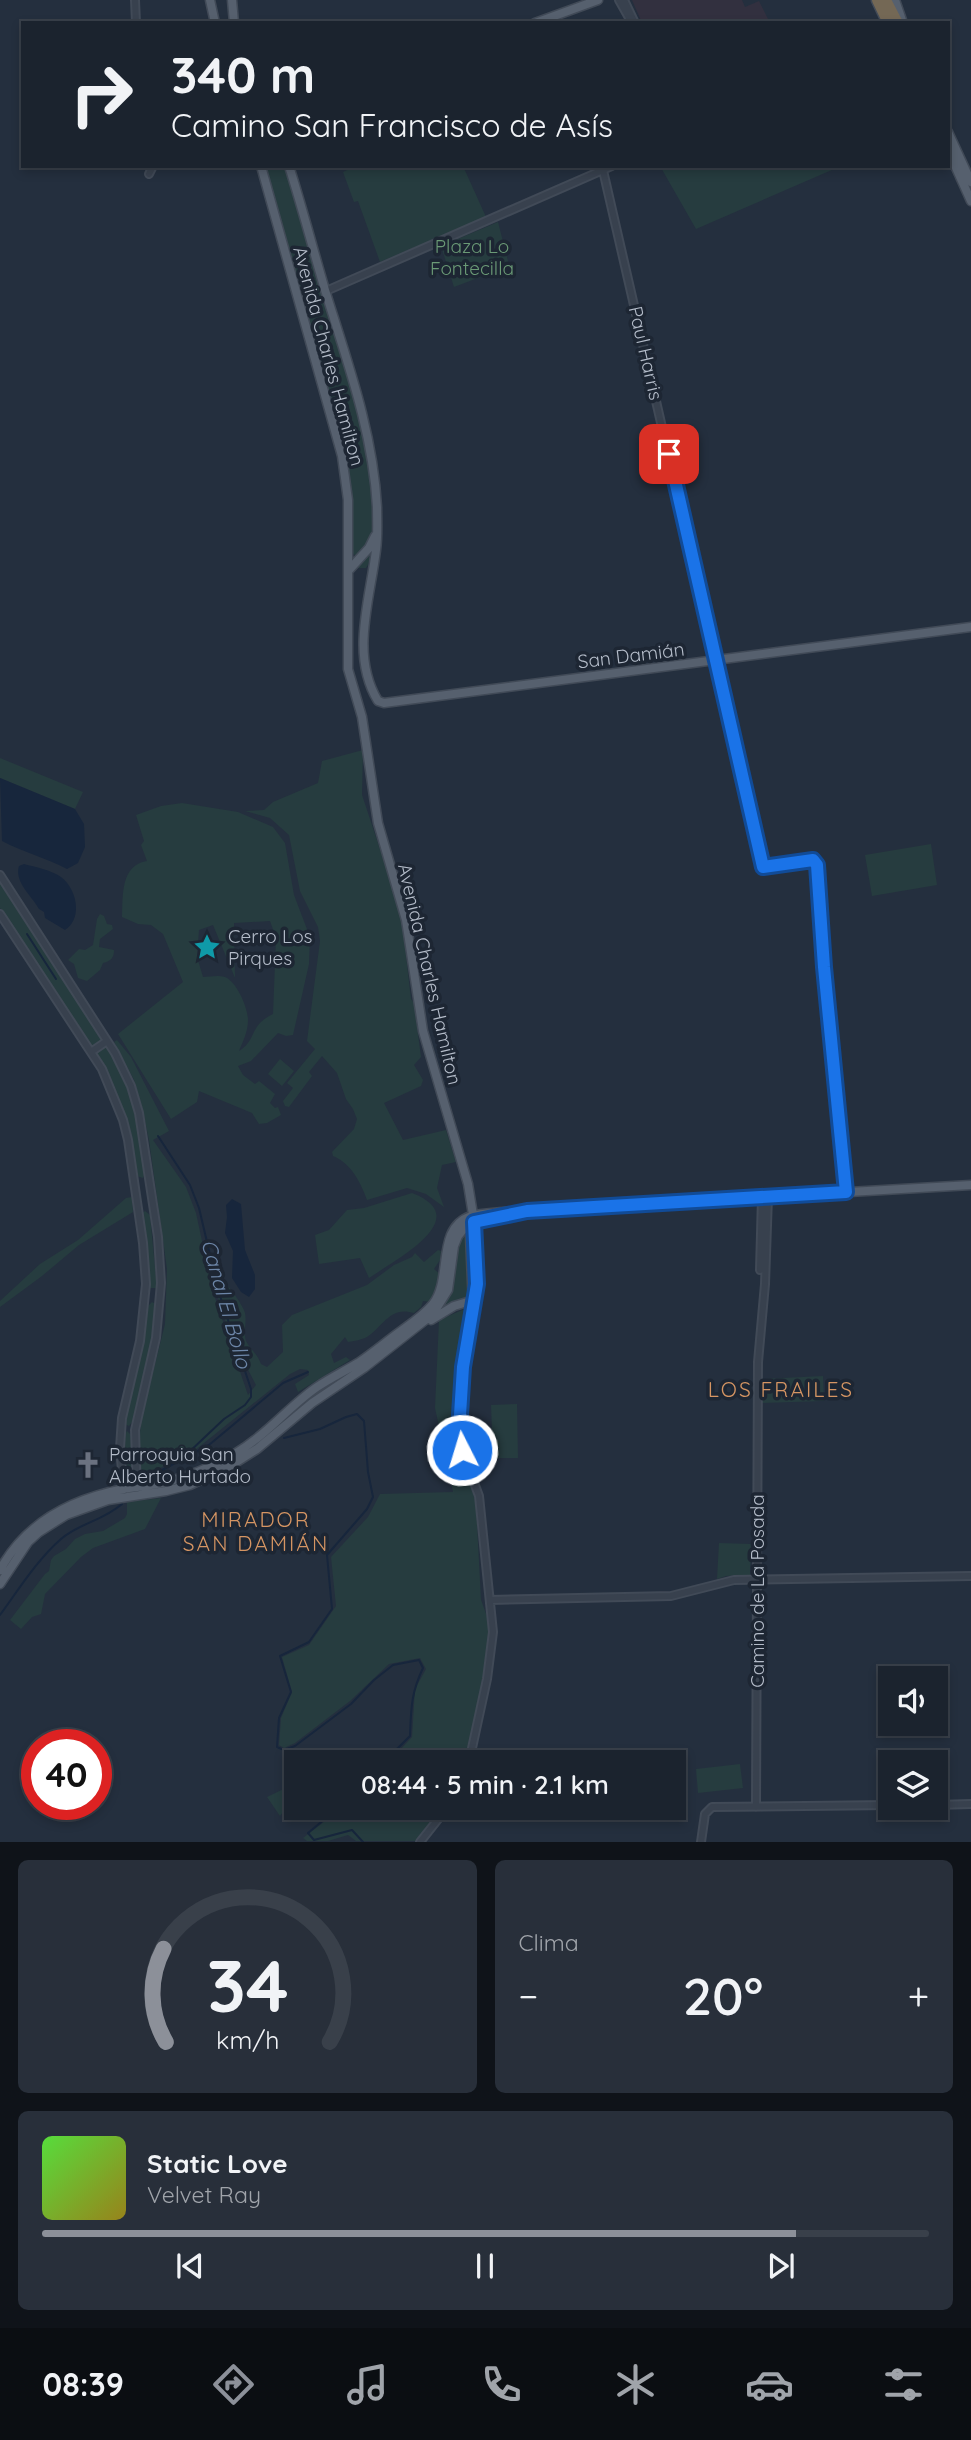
<!DOCTYPE html>
<html lang="es">
<head>
<meta charset="utf-8">
<style>
  :root { --surface:#1b232e; --page:#282f3a; --text:#f1f3f6; --muted:#a0a4aa; --line:#39404a; --accent:#8c9099 }
  body { margin:0; font-family:Quicksand,sans-serif; background:var(--page); color:var(--text); height:100vh; display:flex; flex-direction:column; font-size:26px; white-space:nowrap }
  * { box-sizing:border-box; margin:0 }
  p { font-size:23px; color:var(--muted) }
  .icon { flex:none; width:38px; height:38px; fill:none; stroke:currentColor; stroke-width:2; stroke-linecap:round; stroke-linejoin:round }
  .map { position:relative; height:1842px; overflow:hidden }
  .details { display:flex; flex-direction:column; gap:18px; padding:18px; background:#0f1319; flex:1 }
  .details>* { flex:none }
  .hud { position:absolute; left:21px; top:21px; width:929px; height:147px; border-radius:0px; box-shadow:0 4px 10px #0003,0 0 0 2px var(--line); background:#1b232e; color:var(--text); overflow:hidden }
  .buttons { position:absolute; left:878px; top:1666px; display:grid; gap:14px }
  .buttons a { display:grid; place-items:center; width:70px; height:70px; border-radius:0px; background:var(--surface); box-shadow:0 4px 10px #0003,0 0 0 2px var(--line); font-size:35px }
  .speed { position:absolute; left:21px; top:1729px; display:flex; gap:14px; font-size:35px; font-weight:700; text-align:center }
  .speed>* { display:grid; place-content:center; width:91px; height:91px; border-radius:50%; background:var(--surface); box-shadow:0 4px 10px #0003,0 0 0 2px var(--line); line-height:1 }
  .speed .limit { border:10px solid #d22; background:#fff; color:#111 }
  .pin { position:absolute; display:grid; place-items:center; width:60px; height:60px; color:#fff; margin:-30px; border-radius:14px; box-shadow:0 4px 10px #0006 }
  .me { position:absolute; width:77px; margin:-38px; rotate:355deg; stroke-linejoin:round; filter:drop-shadow(0 0 5px #0008) }
  .turn { display:flex; align-items:center; gap:24px; height:147px; padding:0 35px; font-size:32px }
  .turn .icon { width:91px; height:91px; stroke-width:2.5 }
  .turn b { display:block; font-size:49px; line-height:60px }
  .big { font-size:52px; font-weight:600; line-height:1.1 }
  .details .card { flex:1; display:flex; flex-direction:column; justify-content:center; gap:10px; min-width:0; padding:0 24px; border-radius:10px; background:var(--page) }
  .details .dial { align-items:center; gap:0 }
  .dial svg { height:182px; overflow:visible; fill:none; stroke:var(--line); stroke-width:7; stroke-linecap:round; text-anchor:middle }
  .dial text { fill:var(--text); stroke:none }
  .song { display:flex; align-items:center; gap:21px }
  .cover { width:84px; height:84px; border-radius:10px; background:linear-gradient(135deg,hsl(110 70% 55%),hsl(50 70% 35%)) }
  .played { height:7px; border-radius:4px; background:linear-gradient(90deg,var(--accent) 85%,var(--line) 85%) }
  .keys { display:flex; justify-content:space-around; direction:ltr }
  .heat { display:flex; justify-content:space-between; align-items:center; font-size:38px; direction:ltr }
  .details .tiles { flex:1; display:grid; gap:18px; grid-template-columns:1fr 1fr }
  .card:last-child { grid-column:span 2 }
  .trip { position:absolute; left:284px; top:1750px; width:402px; height:70px; border-radius:0px; background:var(--surface); box-shadow:0 4px 10px #0003,0 0 0 2px var(--line); font-weight:600; line-height:70px; text-align:center }
  .menu { display:flex; height:112px; justify-content:space-around; align-items:center; background:#0b0e12; color:var(--muted) }
  .menu .icon { width:49px; height:49px }
  .menu .on { color:var(--accent) }
  .menu b { font-size:32px; color:var(--text) }
  .map>svg:first-child { display:block }
  .medical { fill:#32303f }
  .green { fill:#263c3f; fill-rule:evenodd }
  .water { fill:#17263c }
  .lines { fill:none; stroke-linecap:round; stroke-linejoin:round }
  .stream { stroke:#17263c; stroke-width:2 }
  .minor-casing { stroke:#414a57; stroke-width:10 }
  .major-casing { stroke:#414a57; stroke-width:11 }
  .highway-casing { stroke:#434c59; stroke-width:13 }
  .minor { stroke:#38414e; stroke-width:6 }
  .major { stroke:#56606e; stroke-width:8 }
  .highway { stroke:#746855; stroke-width:10 }
  .route-casing { stroke:#114b97; stroke-width:18 }
  .route { stroke:#1a73e8; stroke-width:12 }
  .labels { text-anchor:middle; stroke-width:7; stroke-linejoin:round; paint-order:stroke }
  .park-label { font-size:19px; fill:#6b9a76; stroke:#1d2633 }
  .street-label { font-size:19px; fill:#b4bcc9; stroke:#1d2633 }
  .poi-label { font-size:19px; fill:#b4bcc9; stroke:#1d2633; text-anchor:start }
  .water-label { font-size:21px; font-style:italic; fill:#6d86a8; stroke:#1d2633 }
  .neighbourhood-label { font-size:21px; letter-spacing:2px; fill:#d59563; stroke:#1d2633 }
</style>
</head>
<body>
<div class="map">
<svg width="971" height="1842" viewBox="0 0 971 1842">
  <rect width="100%" height="100%" fill="#242f3e"/>
  <path class="medical" d="M632 0H742L745 7 759 1 770 23H642Z"/>
  <path class="green" d="M264 166H285C305 236 326 306 347 376 353 396 363 416 367 437 371 461 380 551 366 568H355L359 560 351 551 352 499 348 465Z
    M356 166H463L486 217 380 262 358 201 354 202 343 172Z
    M660 166H841L696 229Z
    M498 222 508 261 507 267 454 287 441 246Z
    M363 750 362 795 401 912 411 999 414 1003 421 1057 414 1065 423 1080 421 1086 384 1103 403 1140 446 1130 456 1162 442 1165 437 1188 444 1207 426 1194 407 1188 367 1200C361 1183 351 1163 333 1156L332 1152 354 1129 357 1119 353 1109 346 1099 337 1073 322 1056 309 1072 312 1076 289 1107 285 1106 283 1101 293 1088 287 1083 315 1049 307 1041 320 941 318 927 300 891 289 835 270 818 245 811 264 810 273 802 318 783 322 761Z
    M0 758 83 792 75 809 0 778Z
    M182 803 238 812 273 827 285 843 294 895 310 937 309 964 293 1035 286 1036 278 1033 251 1061 238 1066 243 1075 255 1084 259 1081 275 1094 270 1103 275 1108 278 1107 281 1115 267 1123 259 1124 252 1113 199 1091 197 1102 171 1119 118 1034 183 982 163 934 151 925 138 924 122 917C123 897 120 865 147 861L141 845 144 841 136 815 161 806ZM270 921 276 938 273 1014C248 1026 258 1039 239 1051 243 1041 248 1032 248 1020 248 1008 237 982 225 977 218 975 210 977 203 977L197 957 199 930 213 925 235 978 234 923Z
    M931 844 937 885 872 896 865 855Z
    M0 880 101 1039V1043L90 1048 0 908Z
    M100 914 104 916 107 924 112 925 113 929 100 939 99 947 114 950C114 958 111 961 103 963L100 970 87 981 78 978 74 964 68 960 79 949 85 950 93 945 97 919Z
    M117 1040 131 1057 169 1131 153 1140 186 1187 196 1213 213 1292 248 1395 256 1385 229 1333 215 1288 214 1273C222 1276 243 1304 245 1313 247 1322 243 1331 246 1341 249 1348 257 1353 261 1364L267 1367 283 1352 282 1325 292 1315 367 1285 394 1265 412 1257 415 1253 424 1262 438 1250 441 1251 440 1260 434 1269 442 1276 441 1284 431 1302 423 1301 421 1307 414 1313C389 1305 382 1329 365 1338 360 1340 354 1341 348 1342L345 1337 331 1354 334 1363 346 1357 350 1360 298 1392 295 1384 309 1375 308 1370 300 1369 290 1374 194 1451 148 1474 152 1481 142 1480 141 1476 139 1445 141 1420 165 1324 167 1269 149 1140 142 1107 134 1080 114 1042Z
    M105 1047 109 1048C133 1092 138 1125 145 1173L143 1178 137 1176C130 1130 118 1095 97 1055L98 1051Z
    M280 1059 294 1071 282 1086 268 1074Z
    M412 1193C477 1218 395 1260 369 1278L360 1258 319 1264 315 1235 329 1230 347 1210 364 1208Z
    M132 1197 133 1212 79 1245 42 1276 0 1307V1301L40 1264 78 1240 126 1198Z
    M145 1211 150 1215 157 1288H148V1268L141 1214Z
    M462 1233 465 1235 469 1296 438 1312Z
    M152 1302 157 1305 151 1349 133 1421 129 1426 123 1423 142 1346 147 1307Z
    M467 1308 454 1411V1448L471 1485 476 1504 481 1600 488 1619V1643L484 1678 466 1762H379L400 1750 412 1737 415 1689 426 1669 420 1658 389 1664 350 1701 295 1743 284 1748 279 1745 281 1718 292 1692 282 1657 309 1645 336 1606 331 1557 368 1517 380 1494 453 1492 435 1408 439 1320Z
    M823 1376 824 1401 761 1403V1379Z
    M517 1404 518 1458H493L491 1405Z
    M127 1431 131 1435 132 1480H126L122 1437Z
    M161 1498 145 1529 93 1548 81 1557 45 1594 41 1614 32 1617 21 1629 10 1620 45 1574 49 1571 51 1560 54 1556 66 1549 75 1539 85 1534 103 1531 125 1518 127 1514V1502Z
    M719 1543 751 1544 750 1575 726 1576 717 1579Z
    M740 1764 743 1788 698 1793 696 1769Z
    M296 1783V1794L280 1816 267 1797Z
    M342 1808H442L415 1841H356L348 1835 328 1841H307L303 1838Z"/>
  <path class="water" d="M0 778 75 809 84 824 85 847 78 863 67 869C46 858 23 852 2 841Z
    M24 864C35 867 51 870 61 877 77 889 83 918 65 930L45 918 44 912 39 909C32 896 14 882 19 866Z
    M232 1199 241 1204 245 1250 255 1275V1289L249 1297 241 1292 232 1278 233 1251 225 1233 227 1217 226 1205Z"/>
  <g class="lines">
    <path class="stream" d="M27 934 56 979
      M158 1136 190 1185 199 1208 219 1293 251 1389V1397L245 1405 224 1419 187 1454
      M284 1438 320 1429 346 1417 357 1414 364 1421 368 1472 373 1497 367 1509 327 1555 332 1609 309 1642 280 1656 291 1692 279 1718 277 1747 284 1750 295 1746 351 1704 374 1680 393 1665 419 1660 423 1668C411 1693 411 1709 410 1736L398 1748 375 1762
      M149 1477 209 1445 283 1383 308 1372
      M0 1615C19 1589 37 1560 61 1539 81 1522 101 1522 122 1504
      M338 1808 308 1833 314 1840 352 1830 363 1842"/>
    <defs>
      <path id="minor" d="M135 0 136 23
        M619 0 632 23
        M624 0 634 21
        M602 166 763 867 813 860 817 865 824 967 846 1192
        M149 174 153 166
        M326 291 612 166
        M0 875 115 1053 131 1086 139 1113 158 1237 161 1283 156 1338 135 1430 137 1495
        M0 914 102 1069 123 1120 128 1140 143 1243 146 1284 140 1341 122 1418 120 1448 124 1492
        M91 1052 107 1041
        M469 1223 472 1294
        M760 1270 762 1197
        M490 1600 671 1596 734 1580 971 1576
        M469 1762 487 1679 493 1632 479 1496 462 1450 459 1431 466 1343 477 1284 474 1221
        M936 1805 971 1804
        M756 1807 758 1362 765 1284 768 1196
        M420 1842 447 1808
        M701 1842 705 1814 712 1807 891 1805"/>
      <path id="major" d="M210 0 215 23
        M232 0 234 23
        M895 0 903 23
        M535 23 598 0
        M948 132 971 182
        M948 150 971 201
        M261 166 342 456 348 500V669L362 717 378 823 406 920 423 1031 468 1184 474 1221
        M289 166C302 207 313 249 325 290 347 361 373 432 377 507 377 521 378 536 376 550 370 600 350 655 378 701L384 703 971 627
        M349 570 369 548 375 536
        M431 1320 454 1306 474 1300
        M0 1570C26 1522 72 1499 124 1489 136 1487 149 1486 161 1483 194 1476 230 1460 256 1439 277 1423 295 1402 317 1387 330 1378 345 1371 358 1363 373 1353 387 1341 401 1331 412 1323 424 1315 433 1304 453 1279 435 1228 471 1216 481 1213 493 1213 503 1212L971 1185
        M0 1584 28 1542 39 1532 66 1515 108 1500 166 1491 190 1485 230 1466 257 1449 312 1403 364 1368 433 1314 448 1290 454 1246 458 1236 466 1226 474 1221 509 1215"/>
      <path id="highway" d="M877 0 888 23
        M886 0 898 23"/>
    </defs>
    <use href="#minor" class="minor-casing"/>
    <use href="#major" class="major-casing"/>
    <use href="#highway" class="highway-casing"/>
    <use href="#minor" class="minor"/>
    <use href="#major" class="major"/>
    <use href="#highway" class="highway"/>
  </g>
  <g class="lines">
    <defs>
      <path id="route" d="M462 1450 459 1431 463 1367 477 1284 474 1222 527 1211 846 1192 824 967 817 865 813 860 763 867 669 454"/>
    </defs>
    <use href="#route" class="route-casing"/>
    <use href="#route" class="route"/>
  </g>
  <defs>
    <symbol id="sight-bare" viewBox="-9 -9 18 18"><path d="M0-6L1.8-2.2L6-1.7L2.9 1.2L3.7 5.4L0 3.3L-3.7 5.4L-2.9 1.2L-6-1.7L-1.8-2.2Z" fill="#0f9aa8" stroke="#1d2633" stroke-width="2.5" paint-order="stroke"/></symbol>
    <symbol id="church-bare" viewBox="-9 -9 18 18"><path d="M-1.2-6h2.4v3.5h3.3v2.4h-3.3V6h-2.4V-.1h-3.3v-2.4h3.3Z" fill="#6b7280" stroke="#1d2633" stroke-width="2.5" paint-order="stroke"/></symbol>
  </defs>
  <g fill-rule="evenodd">
    <use href="#sight-bare" x="188" y="928" width="38" height="38"/>
    <use href="#church-bare" x="69" y="1446" width="38" height="38"/>
  </g>
  <g class="labels">
    <g class="park-label">
      <text x="472" y="253">Plaza Lo<tspan x="472" dy="22">Fontecilla</tspan></text>
    </g>
    <g class="street-label">
      <text transform="translate(646 353) rotate(77)" y="7">Paul Harris</text>
      <text transform="translate(329 356) rotate(75)" y="7">Avenida Charles Hamilton</text>
      <text transform="translate(631 655) rotate(-7)" y="7">San Damián</text>
      <text transform="translate(430 974) rotate(77)" y="7">Avenida Charles Hamilton</text>
      <text transform="translate(757 1591) rotate(-90)" y="7">Camino de La Posada</text>
    </g>
    <g class="poi-label">
      <text x="228" y="943">Cerro Los<tspan x="228" dy="22">Pirques</tspan></text>
      <text x="109" y="1461">Parroquia San<tspan x="109" dy="22">Alberto Hurtado</tspan></text>
    </g>
    <g class="water-label">
      <text transform="translate(226 1304) rotate(74)" y="7">Canal El Bollo</text>
    </g>
    <g class="neighbourhood-label">
      <text x="781" y="1397">LOS FRAILES</text>
      <text x="256" y="1527">MIRADOR<tspan x="256" dy="24">SAN DAMIÁN</tspan></text>
    </g>
  </g>
</svg>
<div class="buttons">
<a><svg class="icon" aria-label="sound" viewBox="0 0 24 24"><path d="M4 9h4l5-4v14l-5-4H4zM17 9q2 3 0 6"/></svg></a>
<a><svg class="icon" aria-label="layers" viewBox="0 0 24 24"><path d="M12 4l9 5-9 5-9-5zM3 14l9 5 9-5"/></svg></a>
</div>
<div class="speed"><div class="limit">40</div></div>
<div class="pin" style="left:669px;top:454px;background:#d93025"><svg class="icon" aria-label="arrive" viewBox="0 0 24 24"><path d="M6 21V4h12l-3 4 3 4H6"/></svg></div>
<svg class="me" style="left:462px;top:1450px" viewBox="-20 -20 40 40"><circle r="17" fill="#1a73e8" stroke="#fff" stroke-width="3"/><path d="M0-11L8 9 0 5-8 9z" fill="#fff"/></svg>
<div class="trip">08:44 · 5 min · 2.1 km</div>
<div class="hud">
<div class="turn"><svg class="icon" aria-label="right" viewBox="0 0 24 24"><path d="M7 20v-9h11M14 6l5 5-5 5"/></svg><div><b>340 m</b>Camino San Francisco de Asís</div></div>
</div>
</div>
<section class="details">
<div class="tiles">
<div class="card dial"><svg viewBox="0 0 100 80">
<path d="M14 69A42 42 0 1 1 86 69"/>
<path d="M14 69A42 42 0 0 1 13 28" stroke="#8c9099"/>
<text x="50" y="56" font-size="32" font-weight="700">34</text>
<text x="50" y="72" font-size="11">km/h</text>
</svg></div>
<div class="card"><p>Clima</p>
<div class="heat"><a>−</a><b class="big">20°</b><a>+</a></div>
</div>
<div class="card">
<div class="song"><i class="cover"></i><div><b>Static Love</b><p>Velvet Ray</p></div></div>
<div class="played"></div>
<div class="keys"><svg class="icon" aria-label="previous" viewBox="0 0 24 24"><path d="M18 5L8 12l10 7zM5 5v14"/></svg><svg class="icon" aria-label="pause" viewBox="0 0 24 24"><path d="M8 5v14M16 5v14"/></svg><svg class="icon" aria-label="next" viewBox="0 0 24 24"><path d="M6 5l10 7-10 7zM19 5v14"/></svg></div>
</div>
</div>
</section>
<nav class="menu">
<b>08:39</b>
<svg class="icon on" aria-label="directions" viewBox="0 0 24 24"><path d="M12 3l9 9-9 9-9-9zM9 14v-3h6M13 9l2 2-2 2"/></svg>
<svg class="icon" aria-label="music" viewBox="0 0 24 24"><path d="M9 18V5l10-2v13"/><circle cx="6" cy="18" r="3"/><circle cx="16" cy="16" r="3"/></svg>
<svg class="icon" aria-label="phone" viewBox="0 0 24 24"><path d="M5 4h4l2 5-3 2q2 4 5 5l2-3 5 2v4C11 20 4 13 5 4z"/></svg>
<svg class="icon" aria-label="climate" viewBox="0 0 24 24"><path d="M12 3v18M4 7l16 10M4 17L20 7"/></svg>
<svg class="icon" aria-label="car" viewBox="0 0 24 24"><path d="M5 17H2v-5l4-1 3-4h7l3 4 3 1v5h-3M9 17h6M6 11h13"/><circle cx="7" cy="17" r="2"/><circle cx="17" cy="17" r="2"/></svg>
<svg class="icon" aria-label="filters" viewBox="0 0 24 24"><path d="M4 7h16M4 17h16"/><circle cx="9" cy="7" r="2"/><circle cx="15" cy="17" r="2"/></svg>
</nav>
</body>
</html>
